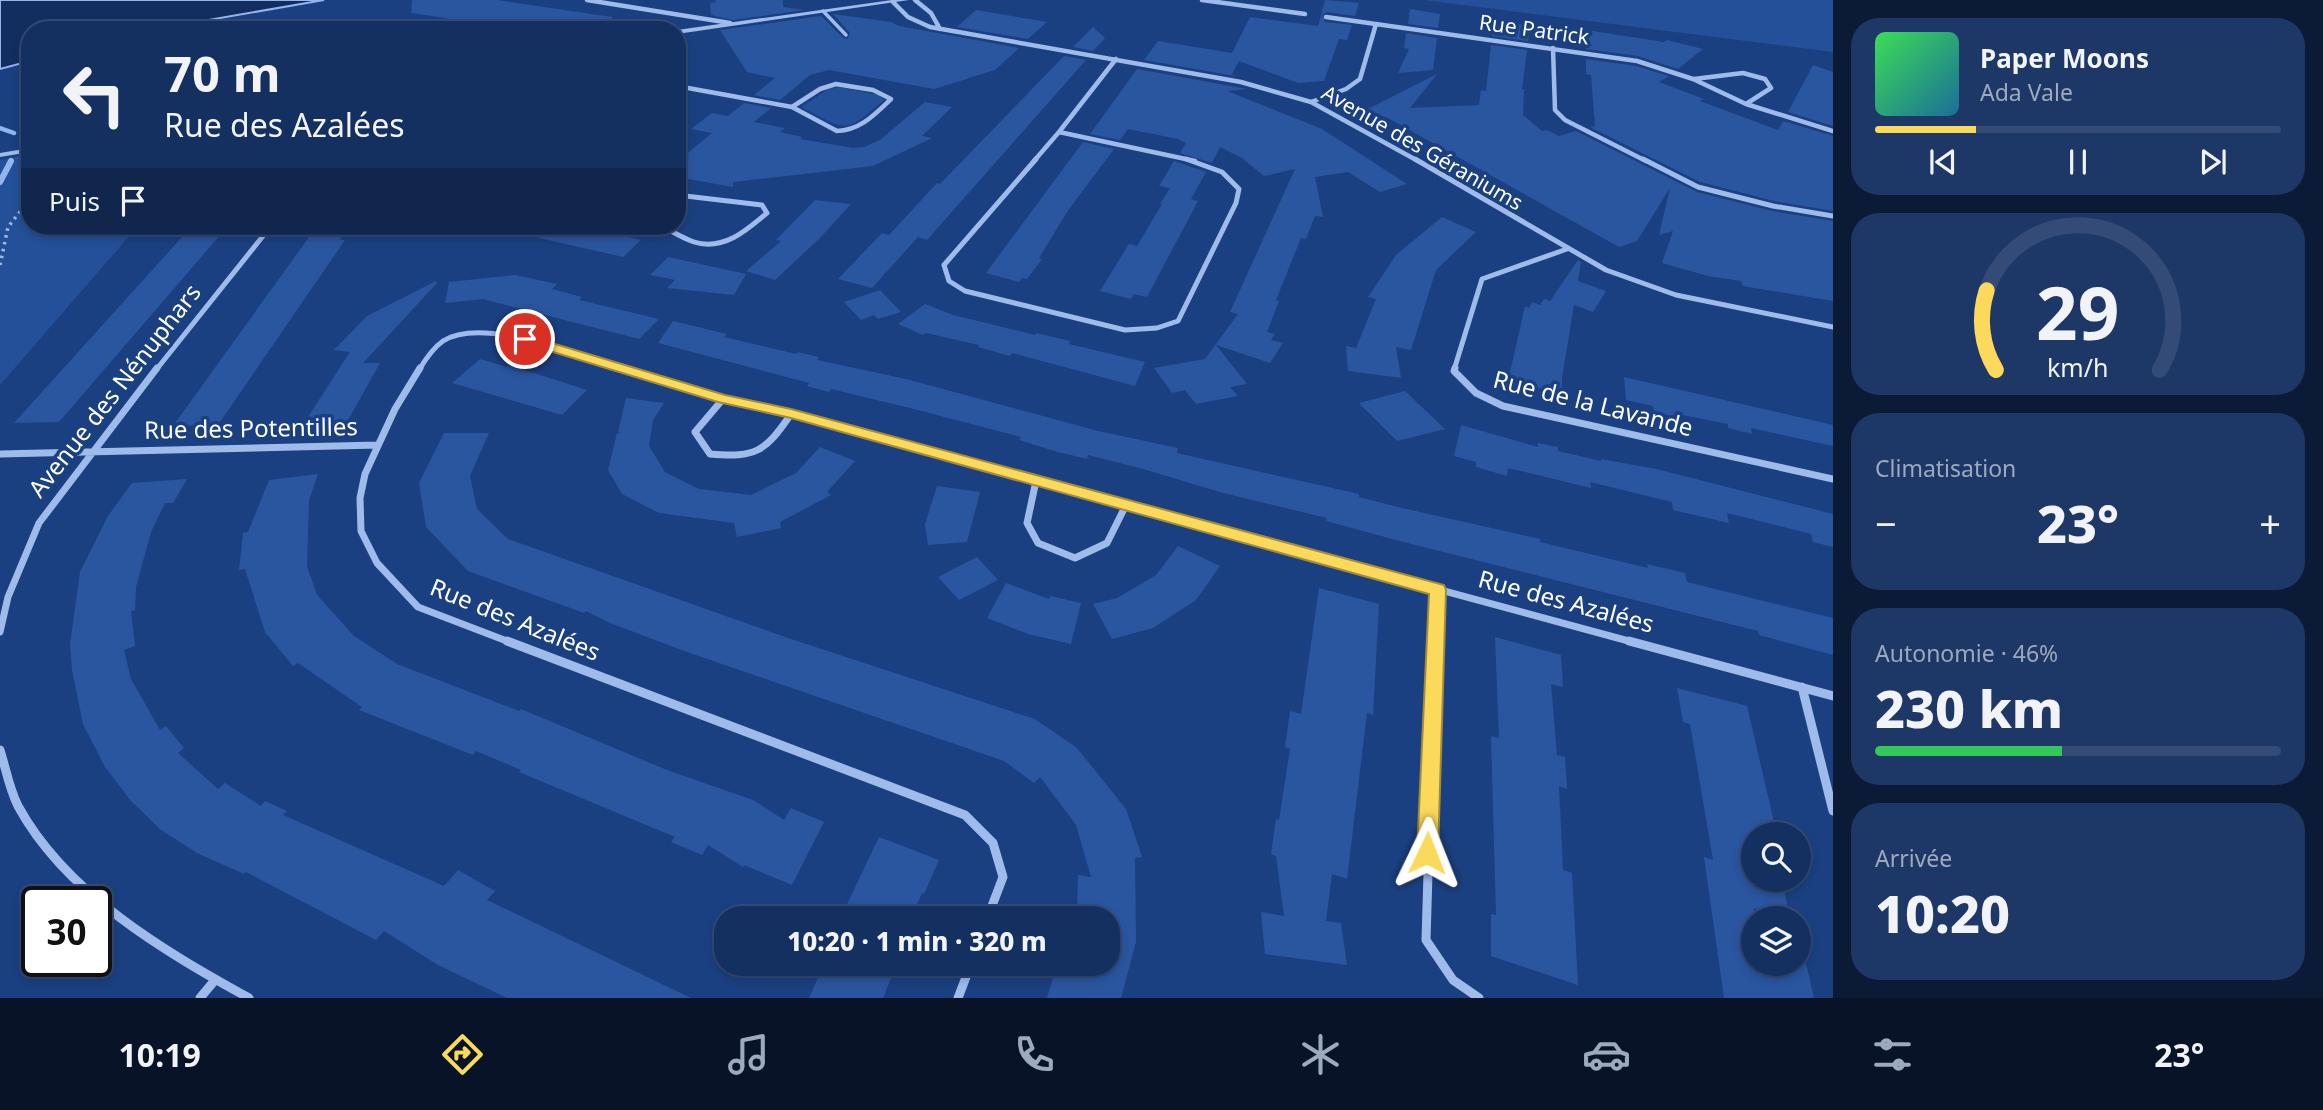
<!DOCTYPE html>
<html lang="fr">
<head>
<meta charset="utf-8">
<style>
  :root { --surface:#143061; --page:#1d3867; --text:#f1f3f6; --muted:#9da9bd; --line:#334b76; --accent:#fbd95b }
  body { margin:0; font-family:"Noto Sans",sans-serif; background:var(--page); color:var(--text); height:100vh; display:flex; flex-direction:column; font-size:26px; white-space:nowrap }
  * { box-sizing:border-box; margin:0 }
  p { font-size:23px; color:var(--muted) }
  .icon { flex:none; width:38px; height:38px; fill:none; stroke:currentColor; stroke-width:2; stroke-linecap:round; stroke-linejoin:round }
  .map { position:relative; flex:1; overflow:hidden }
  .details { display:flex; flex-direction:column; gap:18px; padding:18px; background:#0b1a35; width:490px }
  .details>* { flex:none }
  .hud { position:absolute; left:21px; top:21px; width:665px; height:214px; border-radius:28px; box-shadow:0 4px 10px #0003,0 0 0 2px var(--line); background:#143061; color:var(--text); overflow:hidden }
  .tools { position:absolute; left:1741px; top:822px; display:grid; gap:14px }
  .tools a { display:grid; place-items:center; width:70px; height:70px; border-radius:50%; background:var(--surface); box-shadow:0 4px 10px #0003,0 0 0 2px var(--line); font-size:35px }
  .speed { position:absolute; left:21px; top:886px; display:flex; gap:14px; font-size:35px; font-weight:700; text-align:center }
  .speed>* { display:grid; place-content:center; width:91px; height:91px; border-radius:50%; background:var(--surface); box-shadow:0 4px 10px #0003,0 0 0 2px var(--line); line-height:1 }
  .speed .limit { border:4px solid #111; border-radius:10px; background:#fff; color:#111 }
  .pin { position:absolute; display:grid; place-items:center; width:60px; height:60px; color:#fff; margin:-30px; border:4px solid #fff; border-radius:50%; box-shadow:0 2px 7px #0007 }
  .me { position:absolute; width:77px; margin:-38px; rotate:2deg; stroke-linejoin:round; filter:drop-shadow(0 0 5px #0008) }
  .turn { display:flex; align-items:center; gap:24px; height:147px; padding:0 28px; font-size:32px }
  .turn .icon { width:91px; height:91px; stroke-width:2.5 }
  .turn b { display:block; font-size:49px; line-height:60px }
  .then { display:flex; align-items:center; height:66px; padding:0 28px; background:#0003; gap:14px; font-size:26px }
  .big { font-size:52px; font-weight:800; line-height:1.1 }
  .details .card { flex:1; display:flex; flex-direction:column; justify-content:center; gap:10px; min-width:0; padding:0 24px; border-radius:28px; background:var(--page) }
  .details .dial { align-items:center; gap:0 }
  .dial svg { height:182px; overflow:visible; fill:none; stroke:var(--line); stroke-width:7; stroke-linecap:round; text-anchor:middle }
  .dial text { fill:var(--text); stroke:none }
  .song { display:flex; align-items:center; gap:21px }
  .cover { width:84px; height:84px; border-radius:10px; background:linear-gradient(135deg,hsl(130 70% 55%),hsl(200 70% 35%)) }
  .played { height:7px; border-radius:4px; background:linear-gradient(90deg,var(--accent) 25%,var(--line) 25%) }
  .keys { display:flex; justify-content:space-around; direction:ltr }
  .heat { display:flex; justify-content:space-between; align-items:center; font-size:38px; direction:ltr }
  .charge { height:10px; border-radius:5px; background:linear-gradient(90deg,#34c759 46%,var(--line) 0) }
  .trip { position:absolute; left:714px; top:906px; width:406px; height:70px; border-radius:28px; background:var(--surface); box-shadow:0 4px 10px #0003,0 0 0 2px var(--line); font-weight:800; line-height:70px; text-align:center }
  .menu { display:flex; height:112px; justify-content:space-around; align-items:center; background:#081327; color:var(--muted) }
  .menu .icon { width:49px; height:49px }
  .menu .on { color:var(--accent) }
  .menu b { font-size:32px; color:var(--text) }
  main { display:flex; flex:1; min-height:0 }
  .map>svg:first-child { display:block }
  .green { fill:#24509a }
  .water { fill:#122d5f; stroke:#92b5ec; stroke-width:2 }
  .lines { fill:none; stroke-linecap:round; stroke-linejoin:round }
  .stream-far1 { stroke:#92b5ec; stroke-width:4.5 }
  .stream { stroke:#92b5ec; stroke-width:6 }
  .building { fill:#2a559f }
  .path { stroke:#9fbbea; stroke-width:3.5; stroke-dasharray:2.5 4.5; stroke-linecap:butt }
  .service { stroke:#9fbbea; stroke-width:3.5 }
  .minor-far3 { stroke:#9fbbea; stroke-width:4.5 }
  .minor-far2 { stroke:#9fbbea; stroke-width:5 }
  .minor-far1 { stroke:#9fbbea; stroke-width:7 }
  .minor { stroke:#9fbbea; stroke-width:9 }
  .tertiary { fill:#9fbbea; fill-rule:evenodd }
  .route { fill:#fbd95b; stroke:#a38d3b; stroke-width:2 }
  .labels { text-anchor:middle; stroke-width:7; stroke-linejoin:round; paint-order:stroke }
  .far-street-label { font-size:21px; fill:#fff; stroke:#1b4081 }
  .street-label { font-size:24px; fill:#fff; stroke:#1b4081 }
</style>
</head>
<body>
<main>
<div class="map">
<svg width="1833" height="998" viewBox="0 0 1833 998">
  <rect width="100%" height="100%" fill="#1b4081"/>
  <path class="green" d="M1424 0H1833V52Z
    M839 87 879 95 884 100C842 135 849 131 801 107L827 90Z
    M30 154V226H138L0 385V160Z"/>
  <path class="water" d="M0 0H324L151 30H30V61L0 69Z"/>
  <g class="lines">
    <path class="stream-far1" d="M0 128 14 133"/>
    <path class="stream" d="M0 182 11 161"/>
  </g>
  <path class="building" d="M412 0H497L612 17 611 30H525L411 13Z
    M715 0H783V7L804 10 733 20 711 15 710 3 716 2Z
    M1325 0 1359 3 1355 16 1327 12 1322 15 1325 22 1352 25 1347 40 1339 39 1324 81 1298 83 1239 61 1232 74 1235 76 1144 60 1158 41 1232 53 1250 17 1318 26Z
    M1410 9 1440 14 1438 28 1408 24Z
    M976 10 1047 22 1028 39 957 27Z
    M833 14 891 22 899 26 1019 48 995 70 934 89 829 70 810 75 780 100 754 95 775 78 747 72 720 30 821 16 843 38 848 39 850 33Z
    M1494 20 1530 26 1528 41 1492 36Z
    M1093 27 1105 38 1093 51 1073 47Z
    M1586 30 1664 42 1667 40 1703 49 1678 69 1638 56 1586 49Z
    M1406 33 1437 38 1433 70 1398 73 1409 49 1404 48Z
    M1491 45 1527 50 1522 89H1524L1523 115 1542 131 1547 130 1559 136 1576 131 1697 192 1772 211 1833 221V301L1743 286 1741 281 1708 276 1662 263 1673 231 1659 235 1670 188 1637 241 1619 247 1388 118 1366 110 1437 74 1410 108 1479 105 1481 90 1486 91Z
    M1064 56 1086 60 927 240 918 237 872 288 838 279 882 233 889 235 937 183 940 184Z
    M1586 59 1636 66 1669 76 1659 82 1704 99 1700 101 1778 130 1783 121 1833 136V211L1774 201 1700 182 1590 127 1595 126 1591 75 1586 74Z
    M1813 65 1833 72V126L1788 112Z
    M1137 69 1247 89 1227 91 1322 129 1407 184 1380 192 1348 172 1315 177 1323 217 1315 216 1306 239 1301 238 1276 300 1279 301 1267 332 1275 334 1271 340 1283 343 1270 363 1216 345 1247 384 1230 387 1238 396 1196 404 1185 390 1172 393 1154 368 1205 359 1238 314 1230 312 1295 169 1264 176 1242 158 1220 147 1212 163 1180 153 1186 143 1178 139 1128 129 1120 140 1090 134Z
    M925 102 952 107 922 136 932 138 873 166 733 182V187L677 177V162L712 133 691 129 712 113 728 116 744 103 771 108 754 122 785 128 780 132 802 137 800 139 853 148 864 147 880 140Z
    M1083 142 1114 149 1067 212 1039 258 1042 259 1027 279 1022 278 1019 282 986 273Z
    M1174 161 1206 172 1191 199 1198 201 1147 297 1134 294 1131 299 1100 291 1129 244 1137 246 1162 204H1160L1170 188 1159 186Z
    M815 200 851 204 820 238 775 280 746 271 781 241 776 240Z
    M1442 217 1476 232 1436 270 1411 350 1396 347 1401 378 1348 371 1346 346 1356 348 1376 299 1368 297 1396 255Z
    M192 226H228L59 422 14 423Z
    M317 226H349L340 240H345L218 425 173 426Z
    M527 226H585L641 240 623 257 526 235Z
    M668 257 746 274 734 295 667 288 675 280 650 275Z
    M1578 260 1581 262 1578 281 1606 291 1593 312 1574 305 1562 378V393L1508 381 1525 306 1529 308 1532 302 1540 305 1544 299 1550 301Z
    M515 275 557 284 552 289 582 297 579 300 659 319 639 339 483 299 445 303 449 282Z
    M436 281 437 283 363 363H380L347 422 304 423 350 352 334 350 367 316Z
    M880 290 901 312 878 319 874 315 861 320 844 302Z
    M925 304 953 315 1035 335 1036 333 1070 341 1069 344 1145 362 1135 386 1012 353 1010 356 978 347 979 345 926 333 923 335 898 324Z
    M673 321 727 334 724 337 796 354 798 352 819 357 817 360 906 379 1098 431 1178 448 1177 453 1359 494V497L1402 508 1540 539V542L1648 568 1647 564 1685 573 1687 582 1833 618V655L1759 635 1758 631 1411 544 1326 521 1327 518 1223 493 1143 469 1088 455 1087 459 1058 452 1019 440 1021 437 914 409 831 389 829 392 807 386 809 383 658 343Z
    M480 359 507 367 509 365 587 390 562 415 452 383Z
    M1624 377 1833 425V446L1751 428 1752 434 1728 428V424L1682 415V418L1654 412 1653 406 1626 400Z
    M1405 391 1445 429 1397 441 1359 403Z
    M626 398 664 403 653 420 649 446 665 472 699 489 751 495 796 473 820 447 855 461 827 492 831 495 780 522 781 528 737 537 734 523 659 513 622 494 608 470 617 433H621L618 432Z
    M1461 425 1538 447V443L1558 447V451L1601 461V459L1656 469 1833 514V547L1813 542 1811 534 1727 513 1729 523 1673 510 1672 502 1590 482 1591 488 1508 468 1507 476 1476 467V462L1454 456Z
    M444 433H489L470 476 477 509 508 539 785 637 1035 719 1077 748 1126 809 1142 857 1135 858 1136 942 1121 998H1047L1057 964H1108V917L1077 913 1078 875 1091 877 1076 825 1040 777 1034 783 1004 761 687 652 610 623 586 611 584 613 468 571 426 527 419 483Z
    M318 474 309 500 307 566 317 595 354 636 397 664 519 711 521 709 667 770 753 800 784 820 791 808 824 822 792 885 744 865 743 867 708 845 702 855 671 842 675 837 519 772 521 770 476 751 473 755 359 710 362 707 298 663 293 666 265 632 245 569 239 570 243 533 248 532 269 480Z
    M187 479 173 503H165L151 532 136 587 135 610 131 611 135 646 124 650 131 679 160 730 166 726 184 748 178 753 218 789 225 783 261 806 265 801 287 811 283 815 444 886 458 870 495 891 487 900 691 998H507L438 965 384 931 376 940 246 872 244 874 197 853 161 830 131 801 105 767 83 724 72 670 70 644 80 572 108 516 132 483Z
    M937 486 980 492 967 542 928 545 925 524Z
    M1178 546 1220 566 1196 600 1153 628 1112 639 1093 604 1117 598 1156 575Z
    M977 557 998 580 959 600 938 577Z
    M1006 583 1049 599 1050 596 1081 603 1071 644 1028 634 987 618Z
    M1319 588 1379 604 1373 715 1367 713 1347 879 1332 874 1326 921 1341 923 1347 965 1265 954 1261 912 1284 916 1276 856 1271 854 1276 819 1279 820 1290 749 1285 747 1290 711 1301 714Z
    M1495 637 1561 655 1563 687 1551 684 1557 755 1565 757 1567 789 1559 786 1563 870 1572 873 1578 985 1491 956V914L1496 915 1491 736 1499 738Z
    M1677 688 1747 706 1777 835H1754V880H1782L1790 919 1754 908V964H1806L1814 998H1724L1704 857 1713 860 1690 724 1683 722Z
    M879 837 939 860 924 894 922 893 911 919H840Z
    M824 964H897L883 998H809Z"/>
  <g class="lines">
    <path class="path" d="M0 265 8 227 30 199"/>
    <path class="service" d="M823 11 846 35"/>
    <path class="minor-far3" d="M587 0 730 23
      M915 0 931 13 940 29
      M1202 0 1305 14
      M893 2 908 17 930 27 1241 82 1311 102 1418 161
      M1326 17 1637 61 1693 79 1746 104 1833 131
      M365 30 416 24 461 30
      M1553 48 1555 110 1565 120 1646 161
      M1694 79 1743 73 1765 79 1771 88 1746 104
      M836 84 873 90 891 99C875 114 861 130 837 131L792 107 820 89Z
      M677 86 792 107
      M1311 102 1346 89 1360 79 1376 24
      M1059 132 1195 161
      M1059 132 1116 59
      M1034 161 1059 132"/>
    <path class="minor-far2" d="M1036 159 944 265 949 281 965 291 1125 330 1157 328 1178 321 1236 203 1239 189 1222 172 1186 159
      M1415 159 1606 270 1676 295 1833 327
      M1643 159 1698 187 1773 206 1833 216
      M659 226C671 230 682 238 694 242 723 251 746 231 767 213L762 205 677 195
      M156 370 271 226
      M419 370C425 360 433 348 443 341 483 315 582 357 626 370
      M1454 370 1482 279 1567 249"/>
    <path class="minor-far1" d="M420 368 395 409 365 474 360 498 361 531 377 563 418 607 512 643
      M620 368 723 399 791 414 1636 643
      M1455 368 1454 371 1476 393 1503 406 1833 479
      M723 399 695 432 710 454C756 458 765 452 791 414
      M0 454 377 445
      M1036 481 1027 523 1038 543 1075 558 1107 543 1126 505
      M0 632 8 597 39 523 157 368
      M1435 643 1437 590"/>
    <path class="minor" d="M507 641 965 815 993 843 1003 877 987 919
      M1435 641 1426 940 1453 980 1479 998
      M1629 641 1833 696
      M1802 687 1833 811
      M0 750C6 769 9 788 18 806 66 894 164 951 249 998
      M200 998 215 980
      M958 998 971 964"/>
    <path class="tertiary" d="M892 0H909L677 34V30Z
      M30 148V152L0 157V153Z"/>
  </g>
  <path class="route" d="M525 335 725 395 791 409 1444 585 1446 590 1438 853 1435 860 1427 863 1420 860 1417 853 1429 594 791 418 718 402 520 342V336Z"/>
  <g class="labels">
    <g class="far-street-label">
      <text transform="translate(1534 30) rotate(8)" y="7">Rue Patrick</text>
      <text transform="translate(1422 148) rotate(30)" y="7">Avenue des Géraniums</text>
    </g>
    <g class="street-label">
      <text transform="translate(115 391) rotate(-52)" y="8">Avenue des Nénuphars</text>
      <text transform="translate(1593 404) rotate(14)" y="8">Rue de la Lavande</text>
      <text transform="translate(251 429) rotate(-1)" y="8">Rue des Potentilles</text>
      <text transform="translate(1566 602) rotate(15)" y="8">Rue des Azalées</text>
      <text transform="translate(515 620) rotate(22)" y="8">Rue des Azalées</text>
    </g>
  </g>
</svg>
<div class="tools">
<a><svg class="icon" aria-label="search" viewBox="0 0 24 24"><circle cx="10" cy="10" r="6"/><path d="M15 15l6 6"/></svg></a>
<a><svg class="icon" aria-label="layers" viewBox="0 0 24 24"><path d="M12 4l9 5-9 5-9-5zM3 14l9 5 9-5"/></svg></a>
</div>
<div class="speed"><div class="limit">30</div></div>
<div class="pin" style="left:525px;top:339px;background:#d93025"><svg class="icon" aria-label="arrive" viewBox="0 0 24 24"><path d="M6 21V4h12l-3 4 3 4H6"/></svg></div>
<svg class="me" style="left:1427px;top:853px" viewBox="-20 -20 40 40"><path d="M0-17L14 15 0 8-14 15z" fill="#fbd95b" stroke="#fff" stroke-width="4"/></svg>
<div class="trip">10:20 · 1 min · 320 m</div>
<div class="hud">
<div class="turn"><svg class="icon" aria-label="left" viewBox="0 0 24 24"><path d="M17 20v-9H6M10 6l-5 5 5 5"/></svg><div><b>70 m</b>Rue des Azalées</div></div>
<div class="then">Puis<svg class="icon" aria-label="arrive" viewBox="0 0 24 24"><path d="M6 21V4h12l-3 4 3 4H6"/></svg></div>
</div>
</div>
<section class="details">
<div class="card">
<div class="song"><i class="cover"></i><div><b>Paper Moons</b><p>Ada Vale</p></div></div>
<div class="played"></div>
<div class="keys"><svg class="icon" aria-label="previous" viewBox="0 0 24 24"><path d="M18 5L8 12l10 7zM5 5v14"/></svg><svg class="icon" aria-label="pause" viewBox="0 0 24 24"><path d="M8 5v14M16 5v14"/></svg><svg class="icon" aria-label="next" viewBox="0 0 24 24"><path d="M6 5l10 7-10 7zM19 5v14"/></svg></div>
</div>
<div class="card dial"><svg viewBox="0 0 100 80">
<path d="M14 69A42 42 0 1 1 86 69"/>
<path d="M14 69A42 42 0 0 1 10 34" stroke="#fbd95b"/>
<text x="50" y="56" font-size="32" font-weight="700">29</text>
<text x="50" y="72" font-size="11">km/h</text>
</svg></div>
<div class="card"><p>Climatisation</p>
<div class="heat"><a>−</a><b class="big">23°</b><a>+</a></div>
</div>
<div class="card"><p>Autonomie · 46%</p><b class="big">230 km</b><div class="charge"></div></div>
<div class="card"><p>Arrivée</p><b class="big">10:20</b></div>
</section>
</main>
<nav class="menu">
<b>10:19</b>
<svg class="icon on" aria-label="directions" viewBox="0 0 24 24"><path d="M12 3l9 9-9 9-9-9zM9 14v-3h6M13 9l2 2-2 2"/></svg>
<svg class="icon" aria-label="music" viewBox="0 0 24 24"><path d="M9 18V5l10-2v13"/><circle cx="6" cy="18" r="3"/><circle cx="16" cy="16" r="3"/></svg>
<svg class="icon" aria-label="phone" viewBox="0 0 24 24"><path d="M5 4h4l2 5-3 2q2 4 5 5l2-3 5 2v4C11 20 4 13 5 4z"/></svg>
<svg class="icon" aria-label="climate" viewBox="0 0 24 24"><path d="M12 3v18M4 7l16 10M4 17L20 7"/></svg>
<svg class="icon" aria-label="car" viewBox="0 0 24 24"><path d="M5 17H2v-5l4-1 3-4h7l3 4 3 1v5h-3M9 17h6M6 11h13"/><circle cx="7" cy="17" r="2"/><circle cx="17" cy="17" r="2"/></svg>
<svg class="icon" aria-label="filters" viewBox="0 0 24 24"><path d="M4 7h16M4 17h16"/><circle cx="9" cy="7" r="2"/><circle cx="15" cy="17" r="2"/></svg>
<b>23°</b>
</nav>
</body>
</html>
